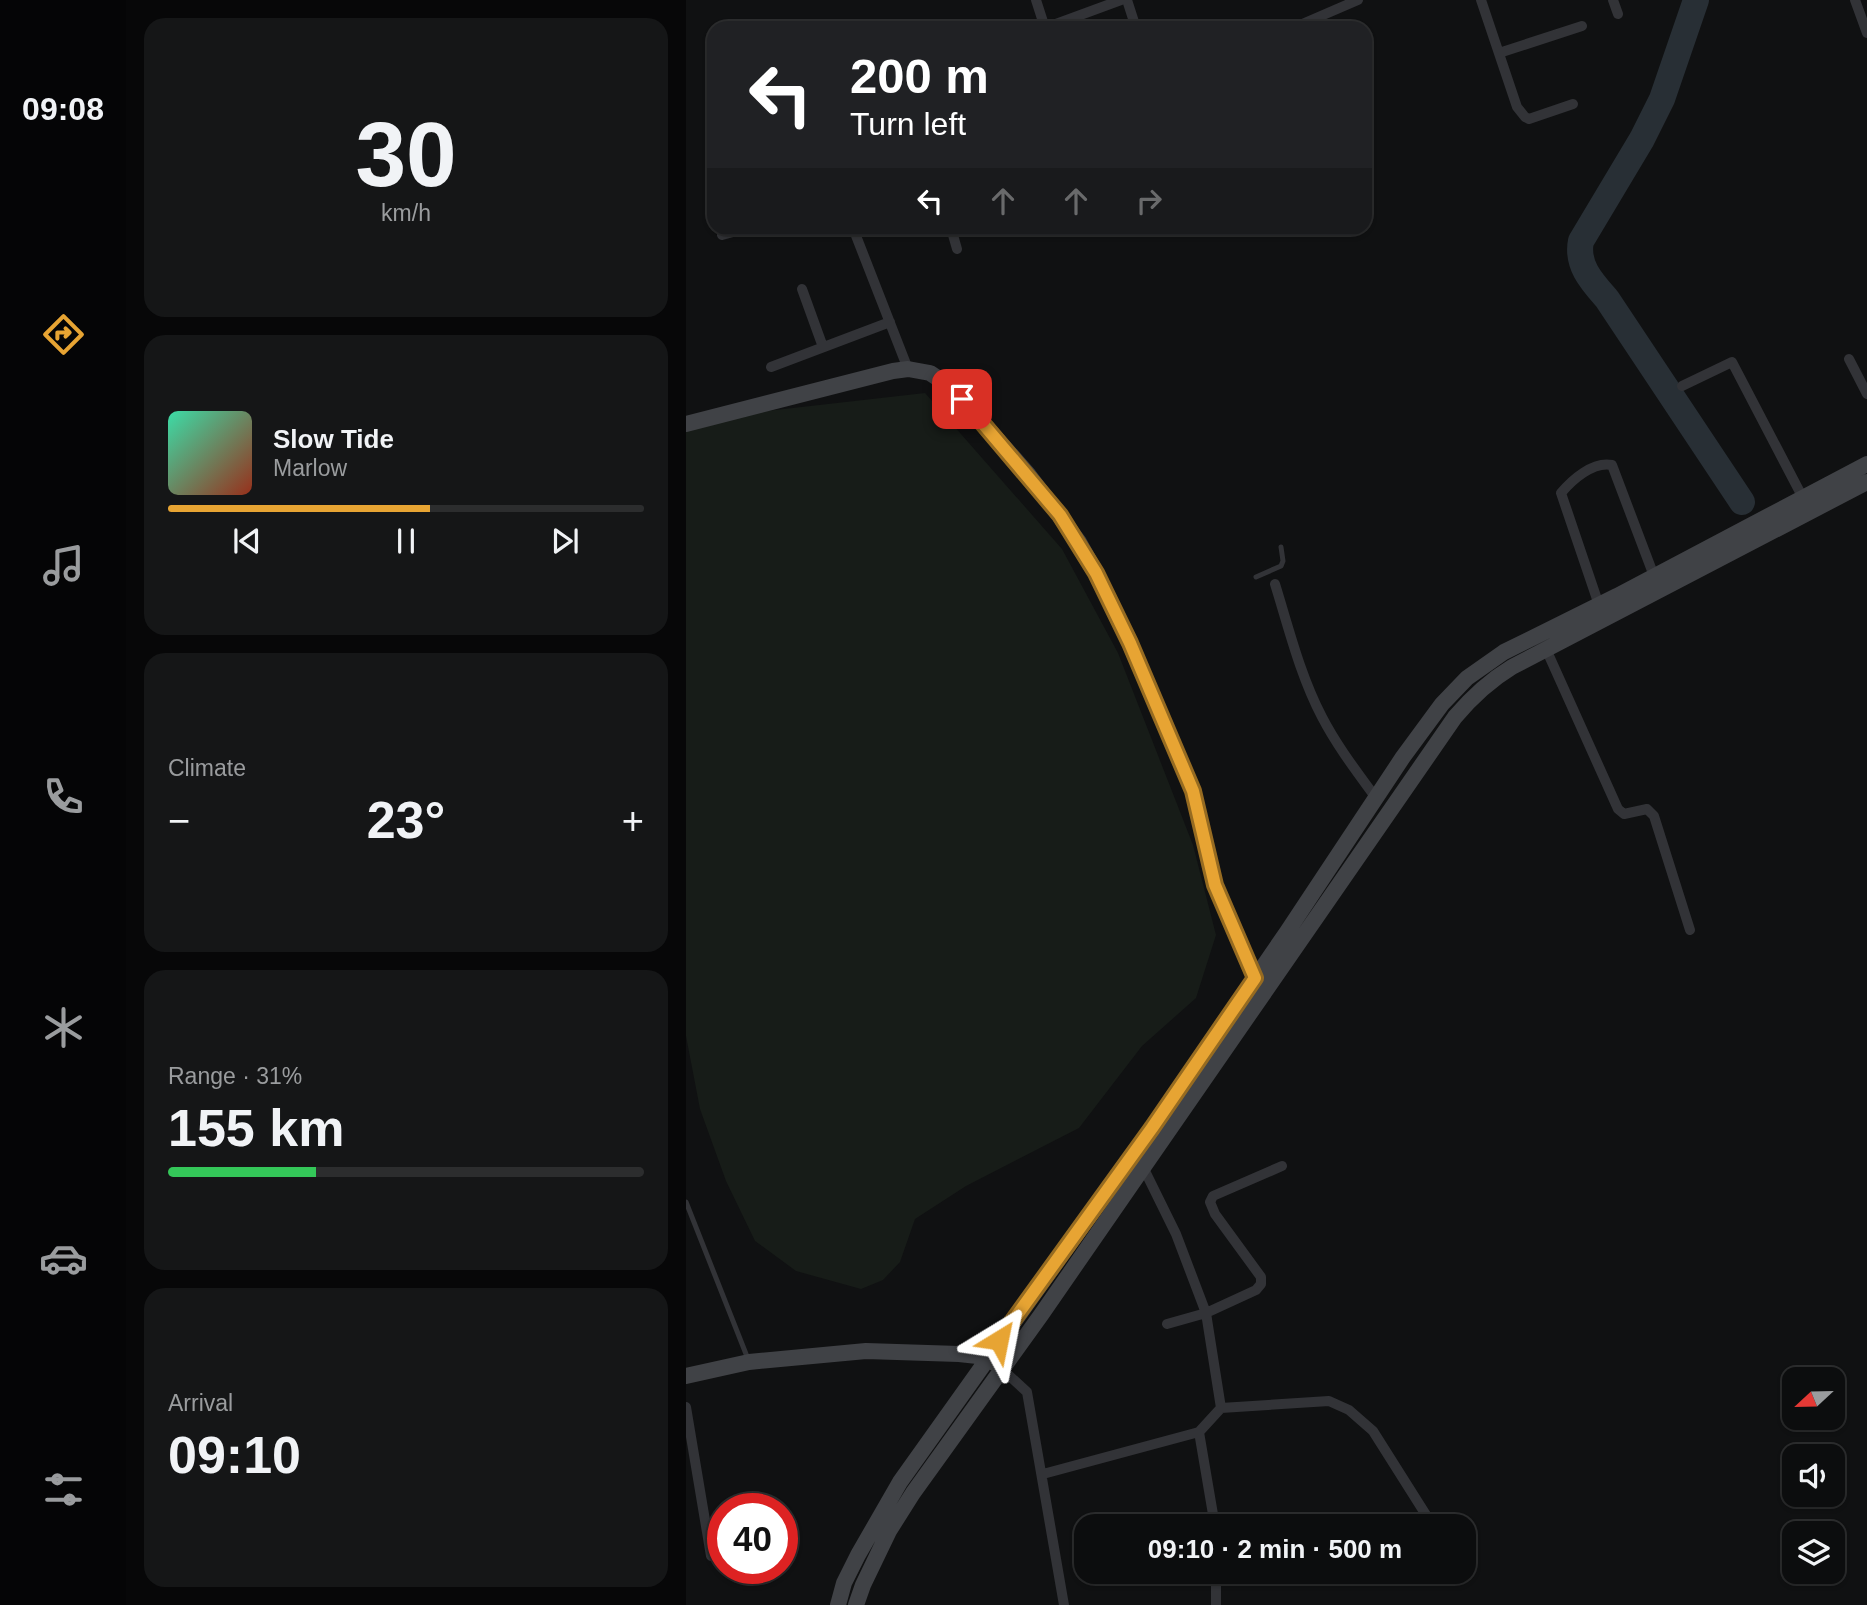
<!DOCTYPE html>
<html lang="en">
<head>
<meta charset="utf-8">
<style>
  :root { --surface:#0c0d0e; --page:#151617; --text:#f1f3f6; --muted:#9a9c9e; --line:#2c2d2e; --accent:#e7a433 }
  body { margin:0; font-family:Arial,sans-serif; background:var(--page); color:var(--text); height:100vh; display:flex; flex-direction:column; font-size:26px; white-space:nowrap }
  * { box-sizing:border-box; margin:0 }
  p { font-size:23px; color:var(--muted) }
  .icon { flex:none; width:38px; height:38px; fill:none; stroke:currentColor; stroke-width:2; stroke-linecap:round; stroke-linejoin:round }
  .map { position:relative; flex:1; overflow:hidden }
  .panel { display:flex; flex-direction:column; gap:18px; padding:18px; background:#070708; width:560px }
  .panel>* { flex:none }
  .banner { position:absolute; left:21px; top:21px; width:665px; height:214px; border-radius:21px; box-shadow:0 2px 5px #0004,0 0 0 2px var(--line); background:#202124; color:#fff; overflow:hidden }
  .needle { width:46px; rotate:248deg }
  .buttons { position:absolute; left:1096px; top:1367px; display:grid; gap:14px }
  .buttons a { display:grid; place-items:center; width:63px; height:63px; border-radius:14px; background:var(--surface); box-shadow:0 2px 5px #0004,0 0 0 2px var(--line); font-size:35px }
  .speed { position:absolute; left:21px; top:1493px; display:flex; gap:14px; font-size:35px; font-weight:700; text-align:center }
  .speed>* { display:grid; place-content:center; width:91px; height:91px; border-radius:50%; background:var(--surface); box-shadow:0 2px 5px #0004,0 0 0 2px var(--line); line-height:1 }
  .speed .limit { border:10px solid #d22; background:#fff; color:#111 }
  .pin { position:absolute; display:grid; place-items:center; width:60px; height:60px; color:#fff; margin:-30px; border-radius:14px; box-shadow:0 4px 10px #0006 }
  .me { position:absolute; width:77px; margin:-38px; rotate:35deg; stroke-linejoin:round; filter:drop-shadow(0 0 5px #0008) }
  .turn { display:flex; align-items:center; gap:24px; height:147px; padding:0 28px; font-size:32px }
  .turn .icon { width:91px; height:91px; stroke-width:2.5 }
  .turn b { display:block; font-size:49px; line-height:60px }
  .lanes { display:flex; align-items:center; height:66px; padding:0 28px; background:#0003; justify-content:center; gap:35px; direction:ltr }
  .lanes .off { opacity:.35 }
  .big { font-size:52px; font-weight:700; line-height:1.1 }
  .panel .widget { flex:1; display:flex; flex-direction:column; justify-content:center; gap:10px; min-width:0; padding:0 24px; border-radius:21px; background:var(--page) }
  .panel .dial { align-items:center; gap:0 }
  .dial b { font-size:91px; line-height:1 }
  .song { display:flex; align-items:center; gap:21px }
  .cover { width:84px; height:84px; border-radius:10px; background:linear-gradient(135deg,hsl(160 70% 55%),hsl(10 70% 35%)) }
  .played { height:7px; border-radius:4px; background:linear-gradient(90deg,var(--accent) 55%,var(--line) 55%) }
  .keys { display:flex; justify-content:space-around; direction:ltr }
  .heat { display:flex; justify-content:space-between; align-items:center; font-size:38px; direction:ltr }
  .charge { height:10px; border-radius:5px; background:linear-gradient(90deg,#34c759 31%,var(--line) 0) }
  .trip { position:absolute; left:388px; top:1514px; width:402px; height:70px; border-radius:21px; background:var(--surface); box-shadow:0 2px 5px #0004,0 0 0 2px var(--line); font-weight:700; line-height:70px; text-align:center }
  main { display:flex; flex:1; min-height:0 }
  .menu { display:flex; flex-direction:column; width:126px; justify-content:space-around; align-items:center; background:#050506; color:var(--muted) }
  .menu .icon { width:49px; height:49px }
  .menu .on { color:var(--accent) }
  .menu b { font-size:32px; color:var(--text) }
  .map>svg:first-child { display:block }
  .green { fill:#171c18 }
  .lines { fill:none; stroke-linecap:round; stroke-linejoin:round }
  .river { stroke:#282f35; stroke-width:26 }
  .lane { stroke:#323337; stroke-width:5 }
  .street { stroke:#323337; stroke-width:10 }
  .secondary { stroke:#404246; stroke-width:16 }
  .route-casing { stroke:#966b21; stroke-width:18 }
  .route { stroke:#e7a433; stroke-width:12 }
</style>
</head>
<body>
<main>
<nav class="menu">
<b>09:08</b>
<svg class="icon on" aria-label="directions" viewBox="0 0 24 24"><path d="M12 3l9 9-9 9-9-9zM9 14v-3h6M13 9l2 2-2 2"/></svg>
<svg class="icon" aria-label="music" viewBox="0 0 24 24"><path d="M9 18V5l10-2v13"/><circle cx="6" cy="18" r="3"/><circle cx="16" cy="16" r="3"/></svg>
<svg class="icon" aria-label="phone" viewBox="0 0 24 24"><path d="M5 4h4l2 5-3 2q2 4 5 5l2-3 5 2v4C11 20 4 13 5 4z"/></svg>
<svg class="icon" aria-label="climate" viewBox="0 0 24 24"><path d="M12 3v18M4 7l16 10M4 17L20 7"/></svg>
<svg class="icon" aria-label="car" viewBox="0 0 24 24"><path d="M5 17H2v-5l4-1 3-4h7l3 4 3 1v5h-3M9 17h6M6 11h13"/><circle cx="7" cy="17" r="2"/><circle cx="17" cy="17" r="2"/></svg>
<svg class="icon" aria-label="filters" viewBox="0 0 24 24"><path d="M4 7h16M4 17h16"/><circle cx="9" cy="7" r="2"/><circle cx="15" cy="17" r="2"/></svg>
</nav>
<section class="panel">
<div class="widget dial"><b>30</b><p>km/h</p></div>
<div class="widget">
<div class="song"><i class="cover"></i><div><b>Slow Tide</b><p>Marlow</p></div></div>
<div class="played"></div>
<div class="keys"><svg class="icon" aria-label="previous" viewBox="0 0 24 24"><path d="M18 5L8 12l10 7zM5 5v14"/></svg><svg class="icon" aria-label="pause" viewBox="0 0 24 24"><path d="M8 5v14M16 5v14"/></svg><svg class="icon" aria-label="next" viewBox="0 0 24 24"><path d="M6 5l10 7-10 7zM19 5v14"/></svg></div>
</div>
<div class="widget"><p>Climate</p>
<div class="heat"><a>−</a><b class="big">23°</b><a>+</a></div>
</div>
<div class="widget"><p>Range · 31%</p><b class="big">155 km</b><div class="charge"></div></div>
<div class="widget"><p>Arrival</p><b class="big">09:10</b></div>
</section>
<div class="map">
<svg width="1181" height="1605" viewBox="0 0 1181 1605">
  <rect width="100%" height="100%" fill="#101112"/>
  <path class="green" d="M239 393 376 549 432 653 507 845 530 935 510 998 456 1046 393 1128 280 1186 229 1219 214 1262 197 1280 175 1289 110 1271 69 1241 40 1181 14 1109 0 1036V428L27 417Z"/>
  <g class="lines">
    <path class="river" d="M1010 0 976 99 956 139 895 241C890 265 906 282 921 299L1056 502"/>
    <path class="lane" d="M570 577 595 566 597 561 595 547
      M0 1202 62 1359"/>
    <path class="street" d="M350 0 359 28
      M441 0 450 28
      M795 0 831 107 839 117 843 119 887 104
      M927 0 932 14
      M1169 0 1181 33
      M359 28 435 0
      M607 28 672 0
      M813 53 896 26
      M167 228 222 369
      M265 228 271 249
      M36 235 62 228
      M116 289 137 347
      M1163 359 1181 394
      M85 367 204 322
      M996 386 1046 362 1117 498
      M589 584C603 629 614 675 636 717 651 746 671 772 690 798
      M914 608 875 493C886 480 907 461 926 465L968 576
      M860 649 932 809 938 814 961 809 968 816 1004 930
      M457 1167 490 1234 520 1313 535 1408 513 1432 529 1526
      M481 1324 520 1313 570 1290 575 1284V1277L529 1214 524 1202 527 1196 596 1166
      M316 1369 341 1392 378 1605
      M0 1407 25 1556
      M535 1408 643 1401 663 1410 687 1431 747 1526
      M357 1474 513 1432
      M530 1572V1605"/>
    <path class="secondary" d="M0 424 207 371 222 369 244 373 265 387 342 474 393 542 410 573 444 644 507 791 529 885 569 978 574 983
      M0 1376 63 1362 180 1351 273 1354 301 1357 308 1363
      M152 1605 158 1583 172 1555 214 1482 466 1128 601 932 717 757 756 704 781 678 818 652 931 596 1181 464
      M170 1605 177 1585 203 1531 227 1493 355 1315 769 717C786 697 803 681 826 667L1181 482"/>
  </g>
  <g class="lines">
    <defs>
      <path id="route" d="M276 399 374 515 410 573 444 643 507 791 529 885 569 978 466 1128 313 1340"/>
    </defs>
    <use href="#route" class="route-casing"/>
    <use href="#route" class="route"/>
  </g>
</svg>
<div class="buttons">
<a><svg class="needle" viewBox="-14 -14 28 28"><path d="M0-13l5 13h-10z" fill="#e53935"/><path d="M0 13l5-13h-10z" fill="#9a9c9e"/></svg></a>
<a><svg class="icon" aria-label="sound" viewBox="0 0 24 24"><path d="M4 9h4l5-4v14l-5-4H4zM17 9q2 3 0 6"/></svg></a>
<a><svg class="icon" aria-label="layers" viewBox="0 0 24 24"><path d="M12 4l9 5-9 5-9-5zM3 14l9 5 9-5"/></svg></a>
</div>
<div class="speed"><div class="limit">40</div></div>
<div class="pin" style="left:276px;top:399px;background:#d93025"><svg class="icon" aria-label="arrive" viewBox="0 0 24 24"><path d="M6 21V4h12l-3 4 3 4H6"/></svg></div>
<svg class="me" style="left:313px;top:1340px" viewBox="-20 -20 40 40"><path d="M0-17L14 15 0 8-14 15z" fill="#e7a433" stroke="#fff" stroke-width="4"/></svg>
<div class="trip">09:10 · 2 min · 500 m</div>
<div class="banner">
<div class="turn"><svg class="icon" aria-label="left" viewBox="0 0 24 24"><path d="M17 20v-9H6M10 6l-5 5 5 5"/></svg><div><b>200 m</b>Turn left</div></div>
<div class="lanes"><svg class="icon" aria-label="left" viewBox="0 0 24 24"><path d="M17 20v-9H6M10 6l-5 5 5 5"/></svg><svg class="icon off" aria-label="ahead" viewBox="0 0 24 24"><path d="M12 20V5M6 11l6-6 6 6"/></svg><svg class="icon off" aria-label="ahead" viewBox="0 0 24 24"><path d="M12 20V5M6 11l6-6 6 6"/></svg><svg class="icon off" aria-label="right" viewBox="0 0 24 24"><path d="M7 20v-9h11M14 6l5 5-5 5"/></svg></div>
</div>
</div>
</main>
</body>
</html>
